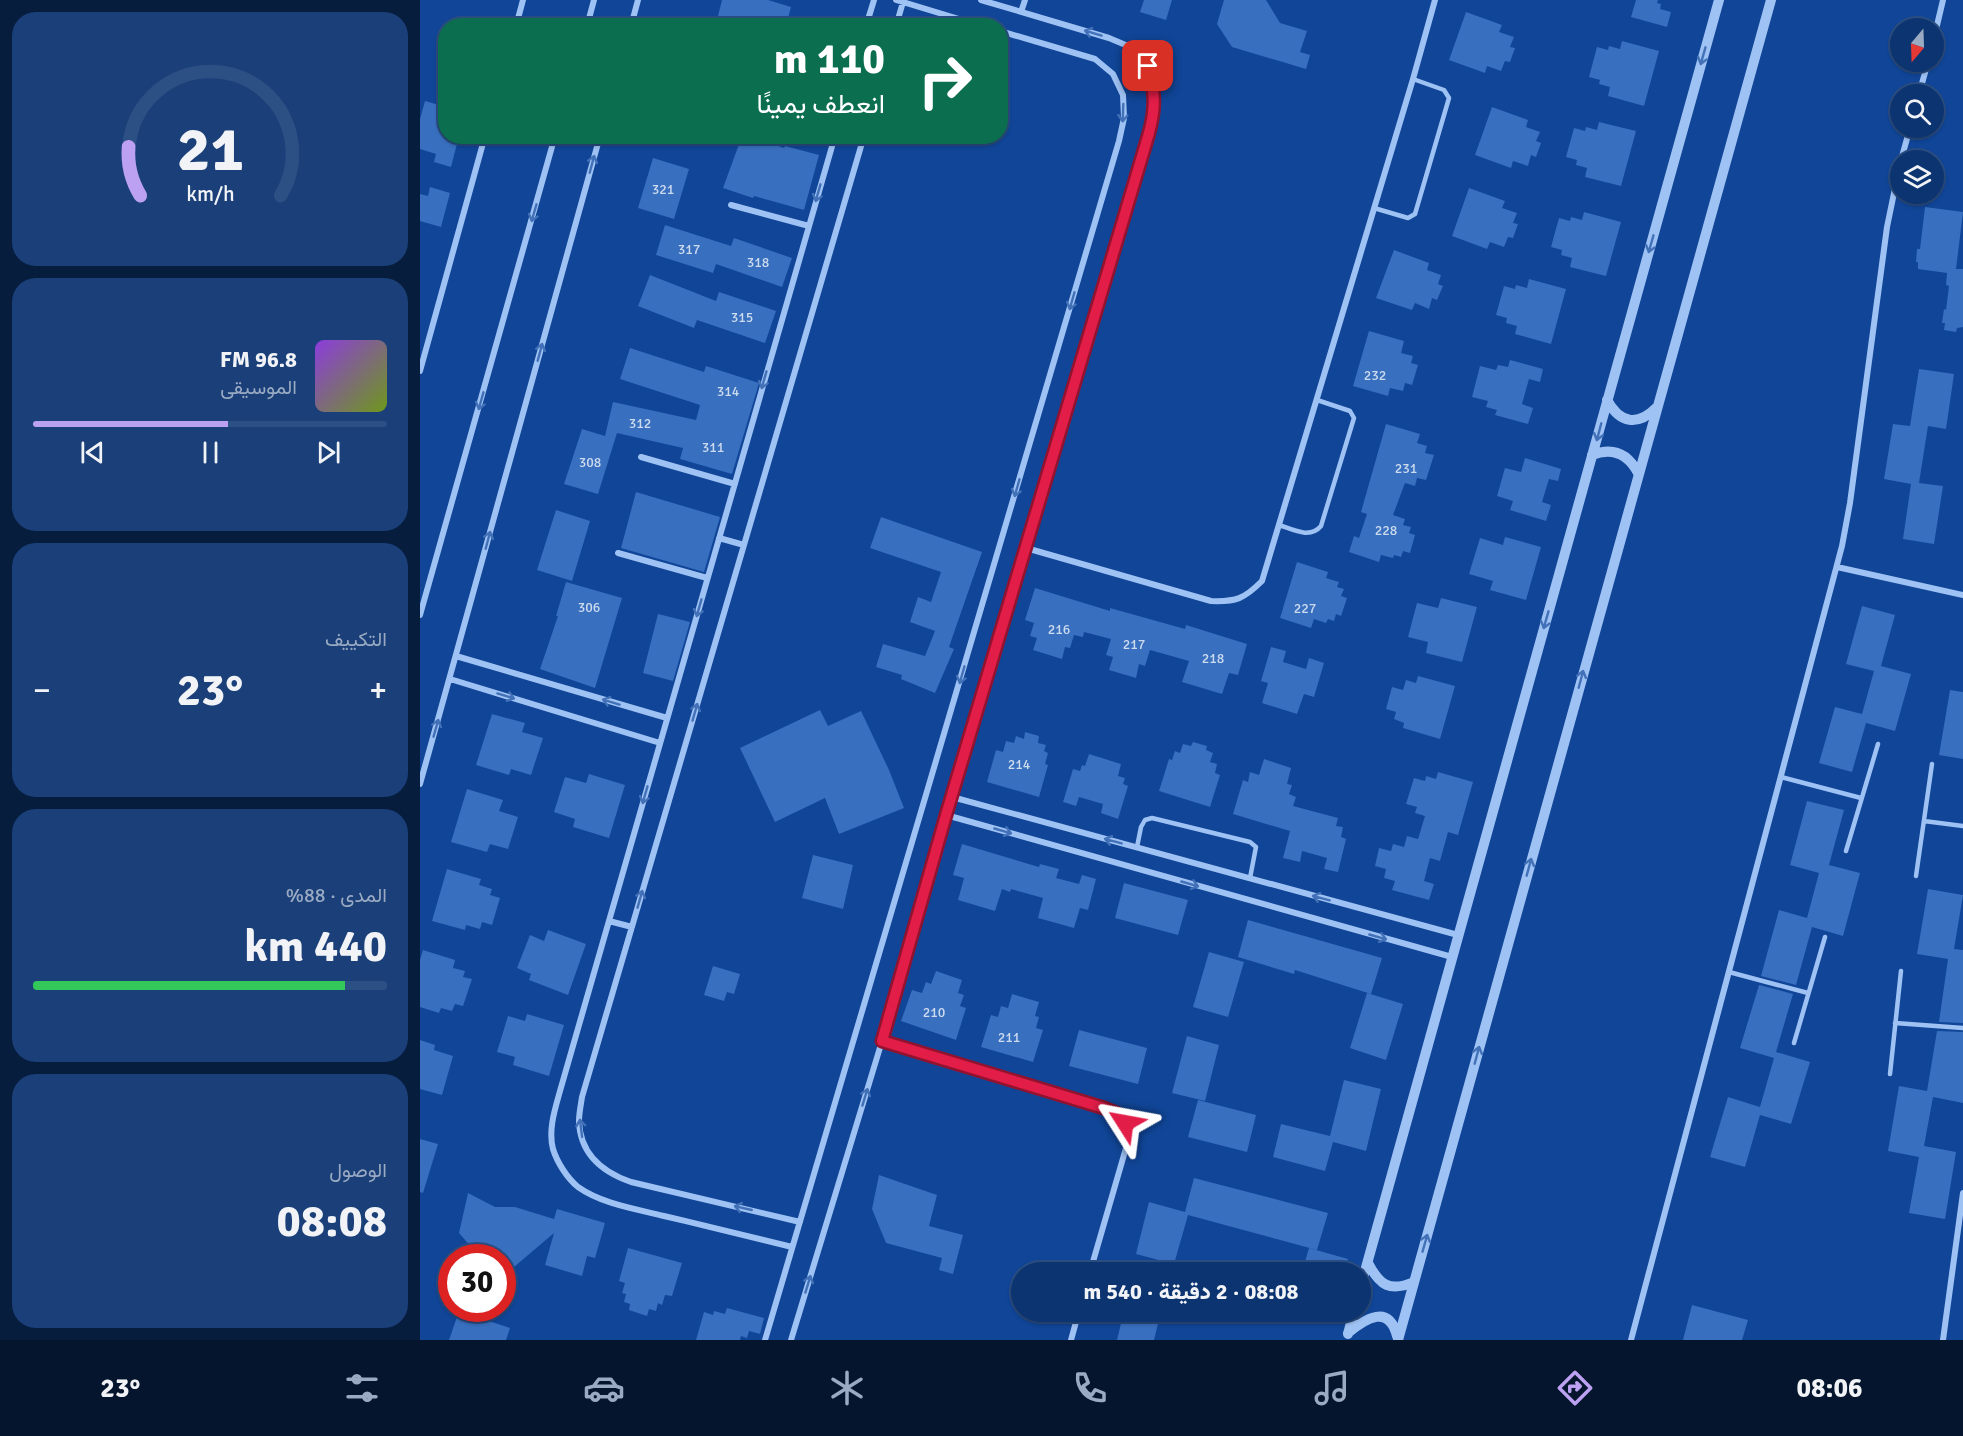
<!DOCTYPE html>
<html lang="ar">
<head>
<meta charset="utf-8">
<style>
  :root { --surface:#0c3471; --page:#1a3f79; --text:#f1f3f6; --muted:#9aaac3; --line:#2c4f84; --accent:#bca0f2 }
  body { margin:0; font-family:Signika,Vazirmatn,sans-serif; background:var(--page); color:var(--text); direction:rtl; height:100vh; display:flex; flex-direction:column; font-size:22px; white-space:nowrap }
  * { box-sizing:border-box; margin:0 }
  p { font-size:20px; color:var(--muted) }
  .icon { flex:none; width:33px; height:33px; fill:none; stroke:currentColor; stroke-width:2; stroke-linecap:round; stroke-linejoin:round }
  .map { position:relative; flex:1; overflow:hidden; direction:ltr }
  .side { display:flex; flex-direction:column; gap:12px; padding:12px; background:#071d3e; width:420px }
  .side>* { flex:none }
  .top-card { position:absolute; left:18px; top:18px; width:570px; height:126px; border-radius:24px; box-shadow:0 2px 4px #0004,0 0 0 2px var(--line); direction:rtl; background:#0b6e4f; color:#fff; overflow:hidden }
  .needle { width:39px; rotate:199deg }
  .controls { position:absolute; left:1470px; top:18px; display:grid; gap:12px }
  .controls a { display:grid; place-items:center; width:54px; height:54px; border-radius:50%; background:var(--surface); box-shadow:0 2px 4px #0004,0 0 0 2px var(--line); font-size:30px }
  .speed { position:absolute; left:18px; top:1244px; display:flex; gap:12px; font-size:30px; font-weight:700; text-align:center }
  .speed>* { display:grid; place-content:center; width:78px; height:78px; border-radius:50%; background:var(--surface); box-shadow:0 2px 4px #0004,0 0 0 2px var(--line); line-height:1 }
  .speed .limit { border:9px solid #d22; background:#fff; color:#111 }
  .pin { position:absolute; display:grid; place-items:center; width:51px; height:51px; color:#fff; margin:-26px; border-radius:12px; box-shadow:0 3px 9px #0006 }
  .me { position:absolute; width:66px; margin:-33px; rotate:304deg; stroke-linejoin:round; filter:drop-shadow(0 0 4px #0008) }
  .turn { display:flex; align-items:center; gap:21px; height:126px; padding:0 24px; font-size:27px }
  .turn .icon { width:78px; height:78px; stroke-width:2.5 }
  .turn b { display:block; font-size:42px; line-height:51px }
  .big { font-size:45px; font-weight:800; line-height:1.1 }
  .side .widget { flex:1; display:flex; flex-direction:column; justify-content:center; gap:9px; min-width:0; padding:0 21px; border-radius:24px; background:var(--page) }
  .side .dial { align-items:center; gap:0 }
  .dial svg { height:156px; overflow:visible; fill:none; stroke:var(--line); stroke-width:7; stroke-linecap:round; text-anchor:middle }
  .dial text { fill:var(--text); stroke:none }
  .song { display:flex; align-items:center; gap:18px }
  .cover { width:72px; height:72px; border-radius:9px; background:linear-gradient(135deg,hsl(270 70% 55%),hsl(80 70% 35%)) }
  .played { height:6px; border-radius:3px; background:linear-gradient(90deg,var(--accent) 55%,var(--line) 55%) }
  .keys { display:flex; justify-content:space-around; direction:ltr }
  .heat { display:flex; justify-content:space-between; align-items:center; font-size:33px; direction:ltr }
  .charge { height:9px; border-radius:4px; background:linear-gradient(90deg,#34c759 88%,var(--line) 0) }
  .trip { position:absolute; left:591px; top:1262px; width:360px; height:60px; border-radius:30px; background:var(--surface); box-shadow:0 2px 4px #0004,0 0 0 2px var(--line); font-weight:800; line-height:60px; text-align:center; direction:rtl }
  .dock { display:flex; height:96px; justify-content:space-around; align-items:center; background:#05152d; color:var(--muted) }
  .dock .icon { width:42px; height:42px }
  .dock .current { color:var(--accent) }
  .dock b { font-size:27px; color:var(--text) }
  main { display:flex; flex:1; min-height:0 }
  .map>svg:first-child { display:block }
  .building { fill:#386fbf }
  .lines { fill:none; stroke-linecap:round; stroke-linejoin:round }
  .service { stroke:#9fc2f4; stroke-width:4.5 }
  .minor { stroke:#9fc2f4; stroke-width:6 }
  .tertiary { stroke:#9fc2f4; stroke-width:10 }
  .oneway { stroke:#4271b8 }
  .route-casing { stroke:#92132f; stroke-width:15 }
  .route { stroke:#e11d48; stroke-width:10 }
  .labels { text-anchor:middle; stroke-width:6; stroke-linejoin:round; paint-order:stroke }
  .number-label { font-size:14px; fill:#cddbef }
</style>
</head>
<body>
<main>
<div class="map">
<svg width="1543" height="1340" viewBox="0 0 1543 1340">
  <rect width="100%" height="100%" fill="#104597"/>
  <path class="building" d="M302 0H348L371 7 366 26H317L297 20Z
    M724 0H752L746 20 720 12Z
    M804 0H846L860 23 887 31 880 52 890 55 886 69 812 47 797 24Z
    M1216 0H1238L1237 3 1241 4 1240 9 1251 12 1247 27 1211 17Z
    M1046 12 1082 25 1079 32 1094 37 1090 47 1095 48 1090 62 1085 61 1081 71 1067 66 1065 73 1029 60Z
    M1202 41 1239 51 1224 106 1188 96 1190 87 1179 84 1180 80 1169 77 1177 47 1188 50 1189 46 1200 49Z
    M5 101 26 107V136H39L31 167 14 162 16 154 0 149V119Z
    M1072 107 1108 120 1106 127 1120 132 1116 141 1121 143 1116 157 1111 155 1108 166 1093 161 1091 168 1055 155Z
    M1179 122 1216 131 1201 186 1165 177 1167 168 1156 165 1157 160 1146 157 1154 128 1165 131 1166 127 1177 130Z
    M322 136H331L364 148 365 146 399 155 384 210 334 196 333 198 303 188Z
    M233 158 269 169 254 219 218 208Z
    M10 187 30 193 21 227 0 221V194L8 196Z
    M1049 188 1085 201 1082 208 1097 213 1093 223 1098 224 1093 238 1088 237 1084 247 1070 242 1067 249 1032 236Z
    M1505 207 1543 212 1536 269H1543V327L1537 328 1536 332 1524 330 1525 323H1522L1524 309 1526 310 1529 286 1526 285 1527 273 1498 269V262H1496L1497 249H1500Z
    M1164 212 1201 222 1186 276 1150 267 1152 258 1141 255 1142 250 1131 247 1139 218 1150 221 1151 217 1162 220Z
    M245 225 311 246 314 238 372 258 362 287 296 264 293 273 236 255Z
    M974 250 1009 263 1007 270 1021 275 1018 284 1023 286 1017 300 1012 298 1009 309 995 303 992 310 956 298Z
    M230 275 296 301 299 292 356 311 345 343 277 320 274 328 218 306Z
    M1109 279 1146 289 1131 344 1095 334 1097 326 1086 323 1087 318 1076 315 1084 286 1095 289 1096 285 1107 288Z
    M949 331 984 341 981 353 993 356 991 363 998 365 992 385 985 383 983 391 970 388 968 396 933 386Z
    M210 348 284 372 286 366 339 383 312 474 260 459 263 448 197 433 178 494 144 484 162 429 185 436 193 402 276 420 280 405 200 379Z
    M1090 360 1123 369 1120 382 1109 379 1102 404 1113 408 1108 424 1075 415 1077 410 1066 407 1068 401 1052 397 1060 366 1076 370 1078 365 1088 367Z
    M1499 369 1534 374 1526 429 1508 426 1499 483 1523 486 1514 544 1483 539 1491 484 1464 479 1473 424 1490 426Z
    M966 424 1000 434 997 443 1007 446 1005 453 1014 455 1006 480 997 478 995 486 985 483 973 515 985 519 983 525 991 527 989 533 995 535 990 553 983 551 981 557 974 555 973 558 961 555 959 562 929 552 934 536 939 538 947 514 941 512Z
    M1105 458 1141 469 1138 481 1129 479 1122 502 1131 505 1126 521 1090 510 1093 501 1077 496 1085 468 1101 472Z
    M216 492 300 517 284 572 201 548Z
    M136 510 170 521 152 581 117 570Z
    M461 517 562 552 529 647 534 649 515 693 481 679 482 675 456 667 463 644 505 656 515 631 490 622 498 597 511 602 521 572 450 548Z
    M1085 537 1121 547 1106 600 1070 590 1073 581 1049 574 1060 538 1083 545Z
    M877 562 908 572 906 578 919 582 917 587 924 589 921 596 927 598 921 616 916 614 914 621 908 619 906 623 894 619 891 628 860 618Z
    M146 582 202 598 175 688 120 669 138 616H136Z
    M615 588 690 611V608L765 629 766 625 827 644 818 675 809 673 802 694 762 682 769 661 730 650 725 666 719 664 716 678 689 670 693 657 686 655 691 639 664 632 663 637 654 635 650 648 645 647 642 659 613 650 617 638 610 636 614 623 605 620Z
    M1021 598 1057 607 1042 662 1006 653 1008 642 988 637 997 603 1018 608Z
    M1442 606 1475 615 1461 666 1491 674 1475 731 1446 723 1432 772 1399 763 1415 707 1442 714 1454 671 1426 664Z
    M238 614 270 622 253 681 223 673Z
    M851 647 866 651 863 662 886 669 889 658 904 663 894 697 884 694 877 714 842 703 848 683 841 681Z
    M998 676 1035 686 1020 739 983 728 984 723 974 719 976 712 966 709 972 687 983 690 986 680 996 683Z
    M1530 690 1543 692V759L1519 755Z
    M400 710 408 726 441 711 469 770 484 808 419 834 405 798 355 822 320 748Z
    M72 714 105 723 102 732 123 738 111 775 91 769 89 775 56 765Z
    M605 732 619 736 618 743 626 745 624 751 628 753 625 764 628 765 619 797 567 782 576 750 583 752 586 741 594 743 596 736 604 739Z
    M773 742 787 746 786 750 793 753 790 762 797 764 795 773 800 775 790 807 739 791 749 759 752 760 755 751 760 753 763 744 771 746Z
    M669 754 701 764 698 776 705 778 703 784 708 786 698 819 681 813 683 804 659 797 656 806 643 802 653 769 660 771 662 765 665 766Z
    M844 759 871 768 867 784 872 785 869 794 876 797 873 806 918 818 916 826 923 827 921 837 926 839 918 872 904 869 907 858 882 851 880 862 863 858 870 831 813 814 823 780 828 782 830 772 839 775Z
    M1018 772 1053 782 1038 835 1028 832 1020 861 1010 858 1004 881 1014 884 1009 900 972 890 975 881 964 878 966 869 955 866 959 848 971 851 973 844 984 847 987 836 998 839 1005 816 995 813 997 807 986 804 994 778 1005 781 1006 776 1016 779Z
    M169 774 205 785 189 838 153 827 155 819 134 812 145 777 166 783Z
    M47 789 83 800 79 811 98 817 88 849 70 844 67 852 31 842Z
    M1387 801 1424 810 1409 865 1440 873 1423 936 1392 927 1376 985 1341 976 1359 910 1387 918 1399 873 1370 865Z
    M542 844 619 867 620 864 639 869 636 878 659 884 662 875 676 879 668 910 660 908 654 928 618 918 623 898 591 889 590 892 582 889 575 911 538 900 544 878 533 875Z
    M393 855 433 865 423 909 382 898Z
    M27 869 61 879 59 885 72 889 70 895 80 898 72 925 62 922 60 929 46 925 45 930 12 921Z
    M704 883 768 900 758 935 695 918Z
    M1508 889 1543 895 1534 949 1543 950V1023L1519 1022 1528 959 1497 954Z
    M828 920 962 958 951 994 875 970 874 974 818 957Z
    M128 930 166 944 148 995 109 980 111 974 97 968 110 935 124 941Z
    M3 950 35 960 33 968 45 971 43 977 52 979 43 1006 35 1004 32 1011 21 1008 19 1013 0 1007V960Z
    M789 952 824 962 808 1017 773 1007Z
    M293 966 320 974 314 994 307 992 304 1001 284 995Z
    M516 971 542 980 538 993 544 995 540 1006 546 1008 536 1040 481 1021 492 990 502 993 506 982 511 984Z
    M1339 985 1373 994 1356 1052 1390 1062 1371 1124 1340 1115 1325 1167 1290 1157 1308 1097 1340 1107 1354 1058 1320 1048Z
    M947 993 983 1004 966 1060 930 1048Z
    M592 994 619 1002 615 1016 619 1017 616 1028 623 1030 613 1062 561 1047 571 1015 578 1017 581 1006 588 1008Z
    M107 1014 144 1025 129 1076 93 1065 95 1057 77 1052 88 1016 105 1021Z
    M659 1030 727 1048 718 1084 649 1066Z
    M1517 1031 1543 1032V1103L1513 1097 1504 1146 1536 1152 1525 1219 1489 1213 1499 1157 1468 1151 1479 1086 1507 1091Z
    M767 1036 799 1045 785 1101 752 1093Z
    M0 1040 15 1045 14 1050 33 1056 22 1095 0 1089Z
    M924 1080 961 1089 946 1151 913 1142 905 1171 853 1157 861 1124 910 1136Z
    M778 1100 836 1115 827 1152 768 1137Z
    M0 1139 18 1144 3 1193 0 1192Z
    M459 1175 517 1195 509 1226 543 1235 533 1274 519 1270 522 1258 466 1243 452 1209Z
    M774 1178 908 1213 897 1250 768 1215 754 1264 716 1254 729 1202 765 1212Z
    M48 1193 75 1207H95L134 1219 137 1209 185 1223 175 1258 167 1256 162 1276 125 1265 134 1233 94 1267 82 1266V1257H60L39 1233Z
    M208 1248 262 1263 252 1296 245 1295 242 1305 238 1303 236 1311 229 1309 227 1316 209 1310 210 1304 204 1302 206 1294 202 1293 205 1283 199 1281Z
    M889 1248 928 1259 924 1272H882Z
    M1272 1305 1328 1320 1322 1340H1263Z
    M307 1308 344 1318 340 1334 329 1331 327 1338 321 1336 320 1340H276L284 1312 293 1315 294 1311 305 1314Z
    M39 1311 90 1328 86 1340H29Z
    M704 1311H741L734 1340H697Z"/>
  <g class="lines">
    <path class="service" d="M954 208 988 218 995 214 1029 98 1024 90 993 79
      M859 525C874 530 890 539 901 526L934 418 930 411 897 400
      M1361 777 1441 798
      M1504 821 1543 826
      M717 847 721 827 725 820 732 818 830 842 836 847 830 878
      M1426 851 1458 744
      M1496 876 1512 764
      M1309 972 1388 993
      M1475 1023 1543 1028
      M1374 1043 1405 937
      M1470 1074 1481 971"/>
    <path class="minor" d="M476 0 562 26
      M601 12 605 0
      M96 26 103 0
      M167 26 174 0
      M211 26 218 0
      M446 26 454 0
      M476 26 483 2
      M1514 38 1523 0
      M1499 94 1508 62
      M1481 160 1490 128
      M311 205 389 226
      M0 371 65 136
      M221 457 315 484
      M299 538 324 545
      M606 548 791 601C816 602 824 599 842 581L993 79 1015 0
      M198 553 287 578
      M1417 567 1543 595
      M0 615 135 136
      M36 656 247 718
      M30 679 240 743
      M0 784 180 136
      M532 797 1038 935
      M526 815 1032 957
      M189 921 212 927
      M462 1041 696 1113C706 1125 708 1133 706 1148L670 1272
      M380 1222 211 1182C182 1172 160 1154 159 1121 159 1113 161 1104 162 1097L444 136
      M372 1247C330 1237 287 1226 244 1216 216 1209 182 1204 158 1187 147 1178 137 1162 133 1149 128 1130 135 1109 140 1091L415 136
      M345 1340 699 141 704 118 703 95 693 74 675 59 580 31
      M371 1340 462 1041 532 797 735 111 734 88 728 67 715 49 689 38 561 0
      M651 1340 659 1311
      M1211 1340 1422 546 1430 503 1467 227 1480 164
      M1523 1340 1543 1193"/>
    <path class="tertiary" d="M1187 400C1200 424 1218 426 1236 408
      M1172 455C1193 447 1208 454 1218 473
      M948 1263C960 1286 970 1292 994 1282
      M940 1289 1299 0
      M928 1333C946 1318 969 1304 977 1336
      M928 1334 934 1311
      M978 1340 1351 0"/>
  </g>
  <defs><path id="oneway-shaft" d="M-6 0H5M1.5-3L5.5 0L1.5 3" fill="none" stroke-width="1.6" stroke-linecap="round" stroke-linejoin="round" transform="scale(1.5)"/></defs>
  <g class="oneway">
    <use href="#oneway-shaft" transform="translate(673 33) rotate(-163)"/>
    <use href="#oneway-shaft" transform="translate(1283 56) rotate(106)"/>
    <use href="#oneway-shaft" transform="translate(703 113) rotate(92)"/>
    <use href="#oneway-shaft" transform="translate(172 164) rotate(-75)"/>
    <use href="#oneway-shaft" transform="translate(398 193) rotate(106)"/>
    <use href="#oneway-shaft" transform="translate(114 213) rotate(106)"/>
    <use href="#oneway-shaft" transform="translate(1231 244) rotate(106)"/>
    <use href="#oneway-shaft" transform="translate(652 301) rotate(106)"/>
    <use href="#oneway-shaft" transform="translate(120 352) rotate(-75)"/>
    <use href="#oneway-shaft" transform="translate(344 380) rotate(106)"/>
    <use href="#oneway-shaft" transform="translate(61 401) rotate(106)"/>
    <use href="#oneway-shaft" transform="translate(1179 432) rotate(105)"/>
    <use href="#oneway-shaft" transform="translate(597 488) rotate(106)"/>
    <use href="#oneway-shaft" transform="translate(68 540) rotate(-75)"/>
    <use href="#oneway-shaft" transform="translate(279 608) rotate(106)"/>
    <use href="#oneway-shaft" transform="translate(1126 620) rotate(106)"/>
    <use href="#oneway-shaft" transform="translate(542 675) rotate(106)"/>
    <use href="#oneway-shaft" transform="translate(1161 679) rotate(-75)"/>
    <use href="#oneway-shaft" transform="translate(86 696) rotate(17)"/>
    <use href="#oneway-shaft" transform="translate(191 702) rotate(-163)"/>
    <use href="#oneway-shaft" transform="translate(275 712) rotate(-74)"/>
    <use href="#oneway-shaft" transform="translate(16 728) rotate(-74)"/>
    <use href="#oneway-shaft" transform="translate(225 795) rotate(106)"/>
    <use href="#oneway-shaft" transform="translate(583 831) rotate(16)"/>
    <use href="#oneway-shaft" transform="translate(693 841) rotate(-165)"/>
    <use href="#oneway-shaft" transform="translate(1109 867) rotate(-75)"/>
    <use href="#oneway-shaft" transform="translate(770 884) rotate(16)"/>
    <use href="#oneway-shaft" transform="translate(901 898) rotate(-165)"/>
    <use href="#oneway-shaft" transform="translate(220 899) rotate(-74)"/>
    <use href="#oneway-shaft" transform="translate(958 937) rotate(16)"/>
    <use href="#oneway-shaft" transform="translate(1057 1055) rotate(-75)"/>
    <use href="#oneway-shaft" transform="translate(445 1097) rotate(-73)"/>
    <use href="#oneway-shaft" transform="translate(161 1128) rotate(-97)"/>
    <use href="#oneway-shaft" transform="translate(323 1208) rotate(-167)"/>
    <use href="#oneway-shaft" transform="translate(1005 1243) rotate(-74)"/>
    <use href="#oneway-shaft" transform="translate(388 1284) rotate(-73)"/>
  </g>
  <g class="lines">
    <defs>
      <path id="route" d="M705 1123 696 1113 684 1108 462 1041 526 815 729 133C736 107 735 93 728 66"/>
    </defs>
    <use href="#route" class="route-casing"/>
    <use href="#route" class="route"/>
  </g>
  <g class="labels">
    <g class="number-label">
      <text x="243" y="194">321</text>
      <text x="269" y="254">317</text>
      <text x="338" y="267">318</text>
      <text x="322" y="322">315</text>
      <text x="955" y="380">232</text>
      <text x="308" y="396">314</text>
      <text x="220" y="428">312</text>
      <text x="293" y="452">311</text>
      <text x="170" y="467">308</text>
      <text x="986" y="473">231</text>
      <text x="966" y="535">228</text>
      <text x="169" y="612">306</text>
      <text x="885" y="613">227</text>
      <text x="639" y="634">216</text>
      <text x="714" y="649">217</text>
      <text x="793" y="663">218</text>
      <text x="599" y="769">214</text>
      <text x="514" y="1017">210</text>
      <text x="589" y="1042">211</text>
    </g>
  </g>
</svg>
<div class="controls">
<a><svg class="needle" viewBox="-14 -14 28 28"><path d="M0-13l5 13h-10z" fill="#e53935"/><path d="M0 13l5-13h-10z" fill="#9aaac3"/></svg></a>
<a><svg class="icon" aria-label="search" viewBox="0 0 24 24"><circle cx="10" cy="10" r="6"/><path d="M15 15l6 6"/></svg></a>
<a><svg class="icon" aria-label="layers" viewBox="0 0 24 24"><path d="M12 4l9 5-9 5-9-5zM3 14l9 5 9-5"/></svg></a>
</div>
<div class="speed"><div class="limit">30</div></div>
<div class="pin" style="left:728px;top:66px;background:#d93025"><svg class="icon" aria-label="arrive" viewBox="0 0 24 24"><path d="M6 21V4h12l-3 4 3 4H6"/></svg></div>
<svg class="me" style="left:705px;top:1123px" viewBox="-20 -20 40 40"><path d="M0-17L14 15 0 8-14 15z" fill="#e11d48" stroke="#fff" stroke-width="4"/></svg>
<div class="trip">08:08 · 2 دقيقة · 540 m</div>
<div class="top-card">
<div class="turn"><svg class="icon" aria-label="right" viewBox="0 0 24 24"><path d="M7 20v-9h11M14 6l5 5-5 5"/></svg><div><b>110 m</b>انعطف يمينًا</div></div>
</div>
</div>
<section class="side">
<div class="widget dial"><svg viewBox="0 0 100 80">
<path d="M14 69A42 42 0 1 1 86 69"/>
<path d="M14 69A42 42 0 0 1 8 44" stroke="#bca0f2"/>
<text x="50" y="56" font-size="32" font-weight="700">21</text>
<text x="50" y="72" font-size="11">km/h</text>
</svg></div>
<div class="widget">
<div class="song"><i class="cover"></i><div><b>96.8 FM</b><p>الموسيقى</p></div></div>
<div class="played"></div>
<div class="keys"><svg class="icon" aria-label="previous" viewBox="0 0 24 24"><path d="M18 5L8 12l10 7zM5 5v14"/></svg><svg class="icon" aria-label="pause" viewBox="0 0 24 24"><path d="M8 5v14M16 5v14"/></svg><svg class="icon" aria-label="next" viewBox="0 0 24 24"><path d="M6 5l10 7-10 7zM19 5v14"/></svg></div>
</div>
<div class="widget"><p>التكييف</p>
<div class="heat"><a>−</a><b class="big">23°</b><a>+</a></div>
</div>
<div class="widget"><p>المدى · 88%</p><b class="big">440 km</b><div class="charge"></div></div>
<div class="widget"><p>الوصول</p><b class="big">08:08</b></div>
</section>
</main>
<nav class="dock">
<b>08:06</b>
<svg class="icon current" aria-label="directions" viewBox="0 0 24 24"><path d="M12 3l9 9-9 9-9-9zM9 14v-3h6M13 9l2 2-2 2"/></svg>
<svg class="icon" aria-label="music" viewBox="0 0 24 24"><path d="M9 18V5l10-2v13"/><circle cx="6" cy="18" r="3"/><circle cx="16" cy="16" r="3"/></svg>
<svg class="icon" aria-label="phone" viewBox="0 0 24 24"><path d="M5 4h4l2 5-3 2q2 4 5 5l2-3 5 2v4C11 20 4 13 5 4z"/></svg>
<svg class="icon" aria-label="climate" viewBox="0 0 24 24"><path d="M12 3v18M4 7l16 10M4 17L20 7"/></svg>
<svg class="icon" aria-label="car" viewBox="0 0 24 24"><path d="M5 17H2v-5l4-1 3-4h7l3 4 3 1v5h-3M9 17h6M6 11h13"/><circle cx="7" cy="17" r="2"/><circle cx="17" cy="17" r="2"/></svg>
<svg class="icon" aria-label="filters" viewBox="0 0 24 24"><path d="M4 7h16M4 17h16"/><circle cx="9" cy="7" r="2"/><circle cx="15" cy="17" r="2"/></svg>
<b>23°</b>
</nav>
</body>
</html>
